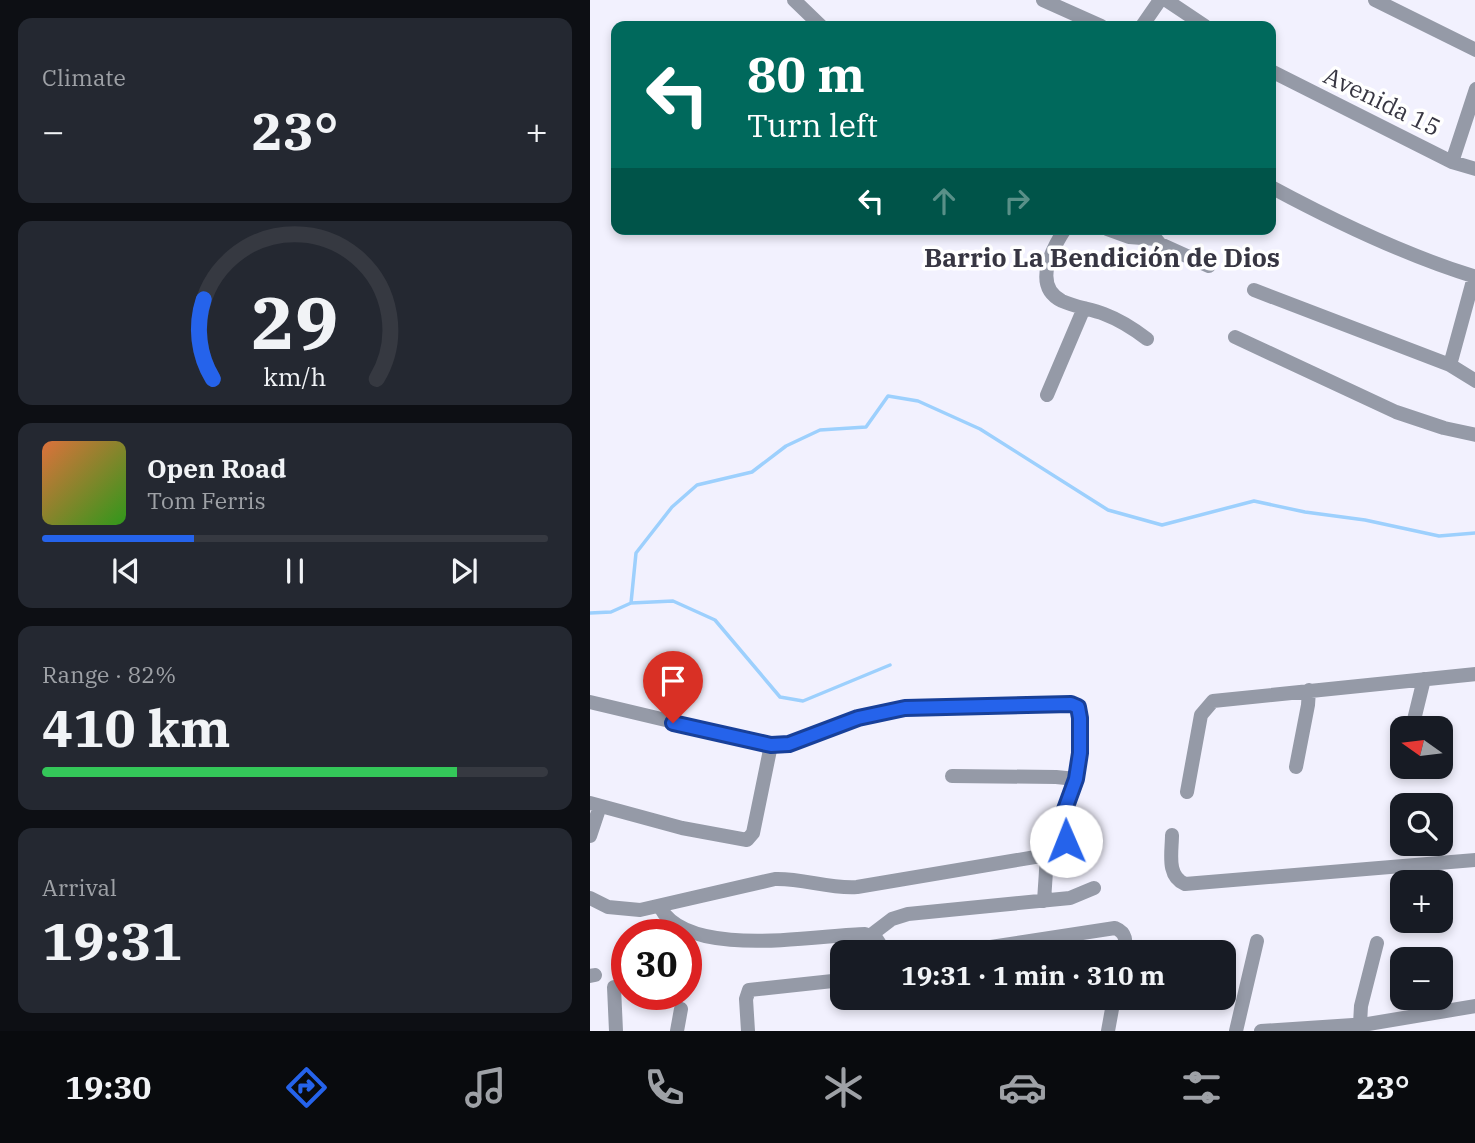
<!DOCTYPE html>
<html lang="en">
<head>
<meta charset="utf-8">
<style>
  :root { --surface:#171b24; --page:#242831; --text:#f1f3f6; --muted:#9ea1a6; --line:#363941; --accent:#2563eb }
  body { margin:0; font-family:"IBM Plex Serif",serif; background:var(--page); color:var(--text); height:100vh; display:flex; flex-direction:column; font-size:26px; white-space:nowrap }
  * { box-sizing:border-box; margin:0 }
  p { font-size:23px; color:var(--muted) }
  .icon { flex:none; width:38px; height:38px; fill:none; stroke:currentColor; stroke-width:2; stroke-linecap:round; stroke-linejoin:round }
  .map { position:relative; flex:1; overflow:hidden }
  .side { display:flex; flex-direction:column; gap:18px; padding:18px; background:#0d0f14; width:590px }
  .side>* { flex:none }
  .guide { position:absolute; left:21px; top:21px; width:665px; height:214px; border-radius:14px; box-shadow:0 4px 10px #0003; background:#00695c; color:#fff; overflow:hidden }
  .needle { width:46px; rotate:284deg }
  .fabs { position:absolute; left:800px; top:716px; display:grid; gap:14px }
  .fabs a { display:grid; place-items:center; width:63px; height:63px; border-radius:14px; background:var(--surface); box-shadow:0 4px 10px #0003; font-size:35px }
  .speed { position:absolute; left:21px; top:919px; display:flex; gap:14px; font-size:35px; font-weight:700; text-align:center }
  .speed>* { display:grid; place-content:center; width:91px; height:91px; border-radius:50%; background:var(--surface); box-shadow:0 4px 10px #0003; line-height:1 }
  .speed .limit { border:10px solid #d22; background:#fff; color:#111 }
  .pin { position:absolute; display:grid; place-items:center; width:60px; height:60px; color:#fff; margin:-72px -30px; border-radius:50% 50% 50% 0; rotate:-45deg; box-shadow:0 0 7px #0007 }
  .pin .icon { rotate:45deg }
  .me { position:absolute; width:77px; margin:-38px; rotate:359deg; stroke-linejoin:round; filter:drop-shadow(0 0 5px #0008) }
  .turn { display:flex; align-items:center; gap:24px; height:147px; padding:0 21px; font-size:32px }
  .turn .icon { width:91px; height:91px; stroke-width:2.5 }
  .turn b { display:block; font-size:49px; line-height:60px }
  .lanes { display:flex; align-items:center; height:66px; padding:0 21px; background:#0003; justify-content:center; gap:35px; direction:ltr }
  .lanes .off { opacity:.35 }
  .big { font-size:52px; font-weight:700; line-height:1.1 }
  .side .widget { flex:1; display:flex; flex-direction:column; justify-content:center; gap:10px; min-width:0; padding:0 24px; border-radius:14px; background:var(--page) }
  .side .dial { align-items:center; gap:0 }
  .dial svg { height:182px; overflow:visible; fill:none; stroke:var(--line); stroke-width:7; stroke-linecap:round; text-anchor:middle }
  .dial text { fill:var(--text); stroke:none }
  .song { display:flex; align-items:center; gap:21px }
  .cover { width:84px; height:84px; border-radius:10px; background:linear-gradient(135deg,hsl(20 70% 55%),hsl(110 70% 35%)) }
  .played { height:7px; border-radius:4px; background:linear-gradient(90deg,var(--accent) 30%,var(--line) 30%) }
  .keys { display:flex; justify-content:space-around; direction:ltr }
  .heat { display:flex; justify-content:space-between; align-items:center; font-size:38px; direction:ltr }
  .charge { height:10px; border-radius:5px; background:linear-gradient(90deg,#34c759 82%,var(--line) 0) }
  .trip { position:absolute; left:240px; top:940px; width:406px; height:70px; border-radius:14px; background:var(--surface); box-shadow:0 4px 10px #0003; font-weight:700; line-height:70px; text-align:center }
  .tab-bar { display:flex; height:112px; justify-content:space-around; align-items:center; background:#090b0e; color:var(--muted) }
  .tab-bar .icon { width:49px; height:49px }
  .tab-bar .active { color:var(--accent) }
  .tab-bar b { font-size:32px; color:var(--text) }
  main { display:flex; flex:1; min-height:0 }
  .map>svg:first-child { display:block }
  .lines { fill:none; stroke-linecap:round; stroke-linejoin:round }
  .stream { stroke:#9dd0fd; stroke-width:3.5 }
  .street { stroke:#959aa7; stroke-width:14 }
  .route-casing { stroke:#184099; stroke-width:18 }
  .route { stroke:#2563eb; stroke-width:12 }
  .labels { text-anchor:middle; stroke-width:7; stroke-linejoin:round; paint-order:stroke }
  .street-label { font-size:24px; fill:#373642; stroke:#fff }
  .neighbourhood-label { font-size:26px; font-weight:bold; fill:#373642; stroke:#fff }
</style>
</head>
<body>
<main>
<section class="side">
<div class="widget"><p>Climate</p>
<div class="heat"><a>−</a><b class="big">23°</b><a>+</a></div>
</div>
<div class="widget dial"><svg viewBox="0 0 100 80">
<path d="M14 69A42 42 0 1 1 86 69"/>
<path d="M14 69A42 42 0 0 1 10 34" stroke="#2563eb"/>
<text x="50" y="56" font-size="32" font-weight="700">29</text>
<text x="50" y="72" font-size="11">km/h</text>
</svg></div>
<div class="widget">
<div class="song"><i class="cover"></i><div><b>Open Road</b><p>Tom Ferris</p></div></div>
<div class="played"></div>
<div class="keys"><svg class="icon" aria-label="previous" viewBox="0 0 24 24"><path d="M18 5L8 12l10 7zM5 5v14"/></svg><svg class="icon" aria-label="pause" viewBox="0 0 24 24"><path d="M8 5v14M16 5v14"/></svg><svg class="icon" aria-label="next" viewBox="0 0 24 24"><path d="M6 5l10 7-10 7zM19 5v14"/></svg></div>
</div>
<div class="widget"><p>Range · 82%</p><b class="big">410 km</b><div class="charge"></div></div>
<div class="widget"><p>Arrival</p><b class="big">19:31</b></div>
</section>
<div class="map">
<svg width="886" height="1031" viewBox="0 0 886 1031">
  <rect width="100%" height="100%" fill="#f2f1fe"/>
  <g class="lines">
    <path class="stream" d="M41 603 46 553 82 507 107 485 162 472 196 446 230 430 276 427 298 396 328 401 390 429 518 510 572 525 664 501 715 512 775 520 849 536 886 533
      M0 613 21 612 41 603 83 601 125 620 190 697 213 701 300 665"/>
    <path class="street" d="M204 0 231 26
      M453 0 511 26
      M576 0 615 26
      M785 0 886 50
      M552 26 570 0
      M681 71 862 162 886 169
      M862 162 886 89
      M681 187C746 222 814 255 886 277
      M475 229C462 249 442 286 472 301 485 307 501 309 514 314 530 320 544 329 557 339
      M517 229 539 237 566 239 570 244 619 266
      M664 290 860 365 886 381
      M645 337 806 412 854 428 886 435
      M860 365 884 277
      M457 395 494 308
      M0 702 181 745 199 744 268 718 315 708 477 704 487 707 490 718V753L486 779 474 812 476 844 469 853 267 887C239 889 213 878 185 879L50 910 18 907 0 898
      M822 728 834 679
      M706 767 718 705 719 690
      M362 776 466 777 486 779
      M597 792 611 715 623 701 886 674
      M0 803 92 828 157 840 163 833 181 745
      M582 835C582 852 576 876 595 884L886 860
      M0 836 10 806
      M454 901 457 856
      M70 907C97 960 227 935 275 934L286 938 295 952
      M281 935 302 919 318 914 480 898 504 888
      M368 952 525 928C537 933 536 941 534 952
      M0 976 5 975
      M24 987 26 1031
      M770 1024 771 1006 787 943
      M87 1031 91 1009
      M158 1031 156 999 159 990 252 980
      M518 1031 524 998
      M646 1031 667 941
      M671 1031 778 1024 886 1006"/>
  </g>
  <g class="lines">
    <defs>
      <path id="route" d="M83 723 181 745 199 744 268 718 315 708 481 704 488 707 490 718V753L486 779 474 812 476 841"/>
    </defs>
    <use href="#route" class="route-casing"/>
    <use href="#route" class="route"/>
  </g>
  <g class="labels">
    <g class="street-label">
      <text transform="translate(792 102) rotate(26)" y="8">Avenida 15</text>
    </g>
    <g class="neighbourhood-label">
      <text x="512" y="267">Barrio La Bendición de Dios</text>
    </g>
  </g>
</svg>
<div class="fabs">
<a><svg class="needle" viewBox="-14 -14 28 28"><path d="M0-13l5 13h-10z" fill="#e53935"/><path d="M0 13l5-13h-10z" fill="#9ea1a6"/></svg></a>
<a><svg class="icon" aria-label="search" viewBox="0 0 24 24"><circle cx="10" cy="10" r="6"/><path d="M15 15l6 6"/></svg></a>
<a>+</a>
<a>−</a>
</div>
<div class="speed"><div class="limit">30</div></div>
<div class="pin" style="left:83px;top:723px;background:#d93025"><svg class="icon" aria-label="arrive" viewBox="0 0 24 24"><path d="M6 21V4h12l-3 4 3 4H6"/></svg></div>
<svg class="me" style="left:476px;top:841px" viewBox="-20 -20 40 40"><circle r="19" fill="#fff"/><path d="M0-13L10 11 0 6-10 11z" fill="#2563eb"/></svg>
<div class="trip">19:31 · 1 min · 310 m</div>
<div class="guide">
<div class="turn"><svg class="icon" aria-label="left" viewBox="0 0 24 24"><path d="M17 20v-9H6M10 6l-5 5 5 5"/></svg><div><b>80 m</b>Turn left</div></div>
<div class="lanes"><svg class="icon" aria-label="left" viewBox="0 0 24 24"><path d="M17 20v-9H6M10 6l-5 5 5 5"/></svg><svg class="icon off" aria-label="ahead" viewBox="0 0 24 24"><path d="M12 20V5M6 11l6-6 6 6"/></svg><svg class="icon off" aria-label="right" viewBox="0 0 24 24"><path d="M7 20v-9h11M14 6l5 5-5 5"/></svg></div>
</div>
</div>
</main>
<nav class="tab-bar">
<b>19:30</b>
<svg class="icon active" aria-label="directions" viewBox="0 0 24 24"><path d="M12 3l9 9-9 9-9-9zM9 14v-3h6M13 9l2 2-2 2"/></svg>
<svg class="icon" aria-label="music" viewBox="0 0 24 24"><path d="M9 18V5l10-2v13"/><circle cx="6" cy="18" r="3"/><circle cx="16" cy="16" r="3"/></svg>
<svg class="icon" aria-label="phone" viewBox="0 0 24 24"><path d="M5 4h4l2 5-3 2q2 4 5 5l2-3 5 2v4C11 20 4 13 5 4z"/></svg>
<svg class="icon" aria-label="climate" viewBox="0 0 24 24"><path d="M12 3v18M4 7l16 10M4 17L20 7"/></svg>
<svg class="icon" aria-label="car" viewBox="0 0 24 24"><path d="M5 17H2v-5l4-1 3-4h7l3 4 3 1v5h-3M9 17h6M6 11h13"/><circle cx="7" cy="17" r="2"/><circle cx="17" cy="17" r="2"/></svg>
<svg class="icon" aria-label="filters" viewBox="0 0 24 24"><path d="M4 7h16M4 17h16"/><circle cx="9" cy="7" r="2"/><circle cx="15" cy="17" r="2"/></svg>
<b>23°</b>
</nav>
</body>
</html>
